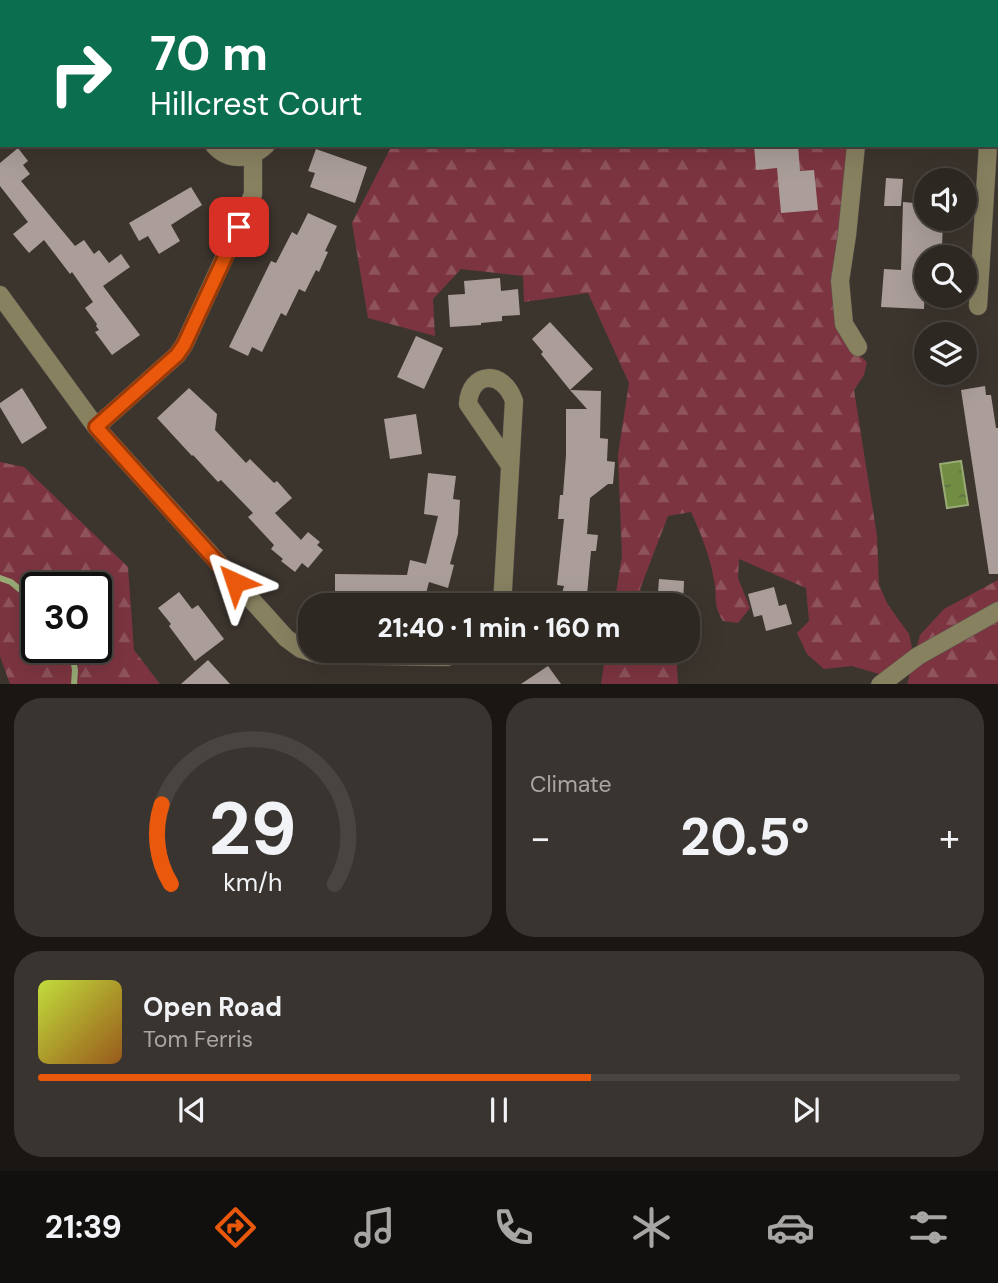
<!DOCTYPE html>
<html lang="en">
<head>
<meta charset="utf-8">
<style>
  :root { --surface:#2d2822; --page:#39342f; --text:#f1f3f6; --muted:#a7a6a5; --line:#484440; --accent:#ea580c }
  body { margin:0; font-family:"DM Sans",sans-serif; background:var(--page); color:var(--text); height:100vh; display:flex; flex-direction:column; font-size:26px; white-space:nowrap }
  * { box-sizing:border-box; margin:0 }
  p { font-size:23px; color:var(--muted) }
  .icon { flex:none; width:38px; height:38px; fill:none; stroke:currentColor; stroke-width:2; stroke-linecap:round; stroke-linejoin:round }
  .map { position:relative; height:684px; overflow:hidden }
  .drawer { display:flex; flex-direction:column; gap:14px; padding:14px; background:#191613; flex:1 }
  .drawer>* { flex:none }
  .hud { position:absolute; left:0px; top:0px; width:999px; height:147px; box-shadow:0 7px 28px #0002,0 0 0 2px var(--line); background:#0b6e4f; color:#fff; overflow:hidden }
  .controls { position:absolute; left:914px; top:168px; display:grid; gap:14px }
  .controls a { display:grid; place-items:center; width:63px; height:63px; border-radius:50%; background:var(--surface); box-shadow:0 7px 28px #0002,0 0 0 2px var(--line); font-size:35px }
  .speed { position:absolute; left:21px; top:572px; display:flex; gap:14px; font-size:35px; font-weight:700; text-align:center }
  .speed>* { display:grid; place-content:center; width:91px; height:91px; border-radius:50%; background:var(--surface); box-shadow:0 7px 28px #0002,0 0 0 2px var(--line); line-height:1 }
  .speed .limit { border:4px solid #111; border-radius:10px; background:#fff; color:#111 }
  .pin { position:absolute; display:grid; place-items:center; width:60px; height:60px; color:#fff; margin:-30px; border-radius:14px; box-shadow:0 4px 10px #0006 }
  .me { position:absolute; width:77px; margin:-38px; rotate:318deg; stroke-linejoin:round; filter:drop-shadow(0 0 5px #0008) }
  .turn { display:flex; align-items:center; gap:24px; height:147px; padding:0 35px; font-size:32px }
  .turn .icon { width:91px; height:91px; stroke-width:2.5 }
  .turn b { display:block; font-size:49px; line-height:60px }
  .big { font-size:52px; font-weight:800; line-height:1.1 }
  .drawer .widget { flex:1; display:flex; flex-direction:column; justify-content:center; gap:10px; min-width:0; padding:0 24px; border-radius:28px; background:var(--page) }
  .drawer .dial { align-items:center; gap:0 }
  .dial svg { height:182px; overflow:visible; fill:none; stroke:var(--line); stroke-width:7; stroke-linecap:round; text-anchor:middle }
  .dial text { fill:var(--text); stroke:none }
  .song { display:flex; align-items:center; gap:21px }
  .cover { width:84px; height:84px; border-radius:10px; background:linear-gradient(135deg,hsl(70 70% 55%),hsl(30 70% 35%)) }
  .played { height:7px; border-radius:4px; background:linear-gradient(90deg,var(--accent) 60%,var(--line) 60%) }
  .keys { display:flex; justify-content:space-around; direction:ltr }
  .heat { display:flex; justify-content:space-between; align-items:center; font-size:38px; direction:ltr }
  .drawer .tiles { flex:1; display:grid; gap:14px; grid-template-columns:1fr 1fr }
  .widget:last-child { grid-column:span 2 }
  .trip { position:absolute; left:298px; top:593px; width:402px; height:70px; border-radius:28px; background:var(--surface); box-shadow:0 7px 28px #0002,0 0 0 2px var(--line); font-weight:800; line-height:70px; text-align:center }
  .dock { display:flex; height:112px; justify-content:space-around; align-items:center; background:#12100e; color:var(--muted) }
  .dock .icon { width:49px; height:49px }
  .dock .current { color:var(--accent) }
  .dock b { font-size:32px; color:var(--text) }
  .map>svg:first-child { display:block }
  .forest { fill:url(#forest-firs); fill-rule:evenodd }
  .water { fill:url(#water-ripples); stroke:#98ab75; stroke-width:2 }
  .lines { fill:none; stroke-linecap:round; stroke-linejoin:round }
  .stream { stroke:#98ab75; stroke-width:6 }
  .building { fill:#ab9e9a }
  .minor-casing { stroke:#5a534d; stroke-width:19 }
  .minor { stroke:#888160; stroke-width:18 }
  .route-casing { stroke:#983908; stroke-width:18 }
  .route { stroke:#ea580c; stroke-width:12 }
</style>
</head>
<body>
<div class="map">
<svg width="998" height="685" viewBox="0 0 998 685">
  <defs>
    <pattern id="forest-firs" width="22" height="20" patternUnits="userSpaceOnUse" patternTransform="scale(1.75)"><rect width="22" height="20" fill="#7c3540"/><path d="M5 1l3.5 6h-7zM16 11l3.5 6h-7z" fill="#8f535c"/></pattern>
    <pattern id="water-ripples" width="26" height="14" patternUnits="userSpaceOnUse" patternTransform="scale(1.75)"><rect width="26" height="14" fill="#708d42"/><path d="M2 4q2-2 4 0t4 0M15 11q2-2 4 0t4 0" fill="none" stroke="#617144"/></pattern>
  </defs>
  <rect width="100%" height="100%" fill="#3c352e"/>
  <path class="forest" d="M392 145H849L839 254 858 354 867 362 864 375 854 390 877 536 879 585 888 605 909 634 912 648 899 663 879 674 852 666 824 669 807 654 797 633 809 621 806 588 739 559 738 578 750 608 738 623 723 621C712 604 718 597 714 580 710 556 701 534 691 512L668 516 640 589 647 605H614L622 556 618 455 629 383 588 293 524 302 523 276 461 269 433 299 435 336 368 318 352 223Z
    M0 462 24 467 128 567 134 650 160 684H10L0 656ZM37 588H96V648H37Z
    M998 580V684L907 685 920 635 944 609Z
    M606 651H676L678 684H601Z"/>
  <path class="water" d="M961 461 968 505 947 508 940 464Z"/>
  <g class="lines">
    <path class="stream" d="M0 578 11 582 37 604
      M71 648 75 670 74 685"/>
  </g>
  <path class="building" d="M754 145H798L800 171 814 170 818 210 781 213 777 168 756 170Z
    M18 148 28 161 23 165 30 174 21 181 75 246 84 240 94 254 99 250 109 263 121 254 130 267 103 286 140 335 112 355 95 332 99 330 96 326 97 324 85 308 93 302 72 272 70 274 44 240 29 253 13 234 28 222 0 186V163Z
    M316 149 367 167 355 203 310 187 315 173 308 171Z
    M886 178 903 179 901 206H884Z
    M191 187 202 205 171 225 180 241 159 254 148 236 139 241 129 223Z
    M903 202 926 204V219H943L942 248 931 247V257H926L924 309 881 307 884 269 901 270Z
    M308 213 337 226 325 251 328 252 319 272 316 270 305 292 299 289 286 316 281 313 262 352 252 347 248 356 229 347 271 261 276 263 292 232 297 235Z
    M500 278 501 291 518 289 520 315 502 316V321L481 323V325L450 327 448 295 465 294 464 281Z
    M550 322 593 369 570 390 541 354 543 352 532 339Z
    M416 336 443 348 424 389 397 377Z
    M985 386 986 395H991L996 428H998V574H989L961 390Z
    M22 388 47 428 22 444 0 407V403Z
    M189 388 217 414 215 430 246 463 250 459 274 483 277 481 292 498 275 513 301 540 308 532 320 542 317 545 323 550 308 568 302 563 295 572 281 561 283 559 271 549 274 545 248 517 253 513 221 480 218 482 193 455 192 456 157 418Z
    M570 390 601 391 600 438 608 439 607 461 615 462 613 484H608L590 498 587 534 598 535 596 551H591L586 606H559L564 586 557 585 564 519H558L560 495H563L566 455V409H587Z
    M416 414 422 454 390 459 384 419Z
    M428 473 456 476 453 499 460 500 458 534 450 564 454 565 448 588 429 582 423 605 403 600 335 599V574L407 575 410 560 426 564 438 516 424 514Z
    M659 579 684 581 683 606H657Z
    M774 587 779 606 786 604 792 624 766 631 762 615 754 617 748 594Z
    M179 592 192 609 198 605 224 639 195 661 169 626 171 624 158 608Z
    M208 660 230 684H181Z
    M548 666 561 684H521Z"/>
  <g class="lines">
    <defs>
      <path id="minor" d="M864 2V0
        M996 2V0
        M214 145C229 162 250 160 266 145
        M856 145 847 235 840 281 844 324 858 347
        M0 295 96 427 286 638 301 649 320 655 447 657 460 651
        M978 306 988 145
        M96 427 177 355 184 345 249 204 253 194V154
        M502 606 514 401C503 369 470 371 468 404L509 464
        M880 685 918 656 998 611"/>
    </defs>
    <use href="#minor" class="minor-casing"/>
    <use href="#minor" class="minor"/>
  </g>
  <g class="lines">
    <defs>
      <path id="route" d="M235 582 96 427 177 355 184 345 239 227"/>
    </defs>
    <use href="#route" class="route-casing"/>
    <use href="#route" class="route"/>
  </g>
</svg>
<div class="controls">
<a><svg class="icon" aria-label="sound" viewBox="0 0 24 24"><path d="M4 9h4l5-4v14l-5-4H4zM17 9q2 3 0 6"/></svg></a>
<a><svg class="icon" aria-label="search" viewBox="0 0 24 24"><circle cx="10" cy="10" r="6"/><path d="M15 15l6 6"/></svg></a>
<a><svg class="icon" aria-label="layers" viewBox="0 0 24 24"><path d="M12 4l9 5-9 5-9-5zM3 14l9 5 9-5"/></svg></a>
</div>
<div class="speed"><div class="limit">30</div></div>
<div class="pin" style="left:239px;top:227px;background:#d93025"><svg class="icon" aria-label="arrive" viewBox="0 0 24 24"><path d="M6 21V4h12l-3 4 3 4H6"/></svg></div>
<svg class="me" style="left:235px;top:582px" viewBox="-20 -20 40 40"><path d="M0-17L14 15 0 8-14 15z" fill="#ea580c" stroke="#fff" stroke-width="4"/></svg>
<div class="trip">21:40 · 1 min · 160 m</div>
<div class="hud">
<div class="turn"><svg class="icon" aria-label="right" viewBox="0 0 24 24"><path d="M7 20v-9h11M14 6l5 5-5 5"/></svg><div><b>70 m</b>Hillcrest Court</div></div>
</div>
</div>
<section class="drawer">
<div class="tiles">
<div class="widget dial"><svg viewBox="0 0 100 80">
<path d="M14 69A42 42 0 1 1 86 69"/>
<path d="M14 69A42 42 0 0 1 10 34" stroke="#ea580c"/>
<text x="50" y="56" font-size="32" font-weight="700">29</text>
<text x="50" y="72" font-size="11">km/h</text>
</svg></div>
<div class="widget"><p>Climate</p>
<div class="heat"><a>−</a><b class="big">20.5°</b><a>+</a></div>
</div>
<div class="widget">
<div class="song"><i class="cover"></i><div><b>Open Road</b><p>Tom Ferris</p></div></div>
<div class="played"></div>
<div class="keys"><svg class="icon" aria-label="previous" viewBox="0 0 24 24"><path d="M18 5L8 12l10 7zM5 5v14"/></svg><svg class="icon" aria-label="pause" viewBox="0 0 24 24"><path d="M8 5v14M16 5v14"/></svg><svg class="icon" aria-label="next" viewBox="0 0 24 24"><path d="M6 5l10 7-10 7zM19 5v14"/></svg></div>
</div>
</div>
</section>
<nav class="dock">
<b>21:39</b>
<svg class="icon current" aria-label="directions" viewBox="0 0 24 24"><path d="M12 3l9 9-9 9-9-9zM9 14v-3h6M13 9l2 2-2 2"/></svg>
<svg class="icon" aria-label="music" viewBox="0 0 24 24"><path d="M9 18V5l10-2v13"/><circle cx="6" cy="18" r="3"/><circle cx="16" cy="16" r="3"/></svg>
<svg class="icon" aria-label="phone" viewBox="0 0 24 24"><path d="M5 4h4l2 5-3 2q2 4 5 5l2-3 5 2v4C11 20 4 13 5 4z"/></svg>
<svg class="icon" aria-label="climate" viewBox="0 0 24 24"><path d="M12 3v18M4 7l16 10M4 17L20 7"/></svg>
<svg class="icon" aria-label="car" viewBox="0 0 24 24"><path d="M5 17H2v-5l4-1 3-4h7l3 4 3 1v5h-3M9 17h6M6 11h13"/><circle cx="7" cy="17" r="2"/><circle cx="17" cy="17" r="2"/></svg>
<svg class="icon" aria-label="filters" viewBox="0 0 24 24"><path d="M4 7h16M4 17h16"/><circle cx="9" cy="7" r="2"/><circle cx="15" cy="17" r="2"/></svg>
</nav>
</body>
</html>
